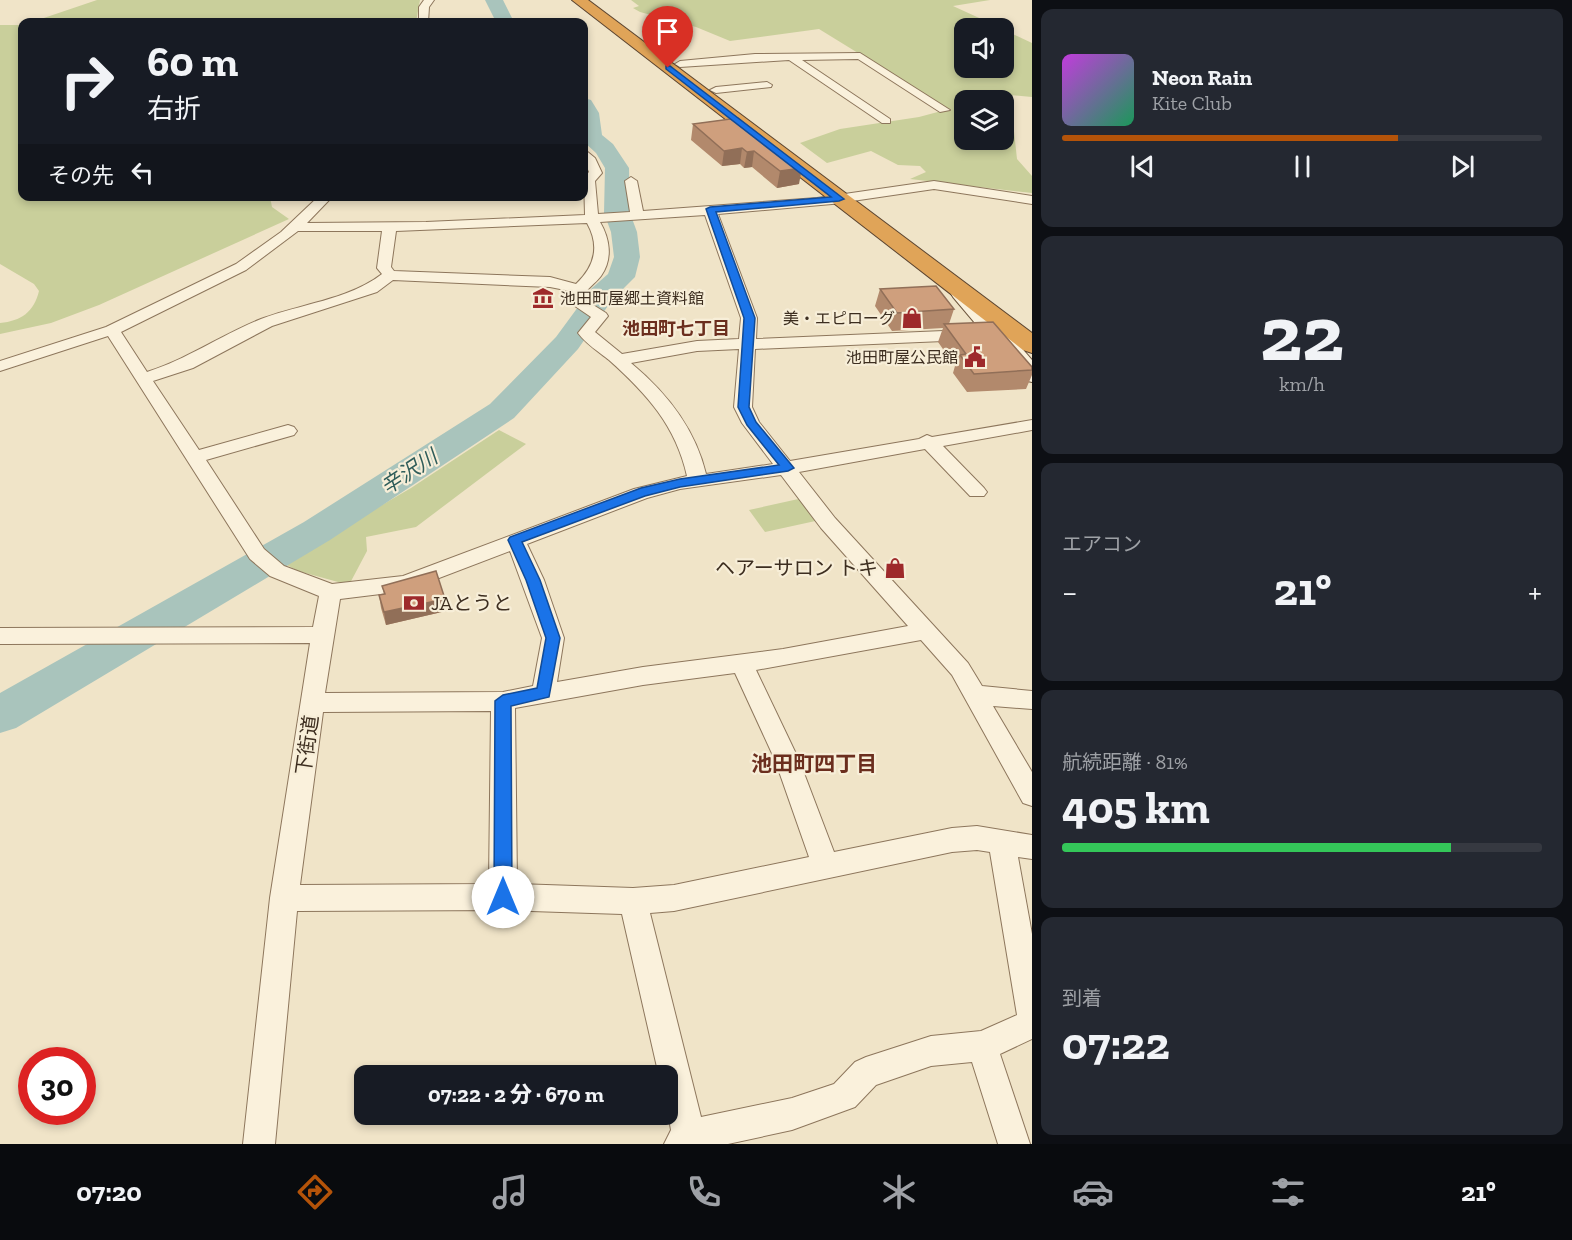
<!DOCTYPE html>
<html lang="ja">
<head>
<meta charset="utf-8">
<style>
  :root { --surface:#171b24; --page:#242831; --text:#f1f3f6; --muted:#9ea1a6; --line:#363941; --accent:#b45309 }
  body { margin:0; font-family:"Zilla Slab","Noto Sans JP",serif; background:var(--page); color:var(--text); height:100vh; display:flex; flex-direction:column; font-size:22px; white-space:nowrap }
  * { box-sizing:border-box; margin:0 }
  p { font-size:20px; color:var(--muted) }
  .icon { flex:none; width:33px; height:33px; fill:none; stroke:currentColor; stroke-width:2; stroke-linecap:round; stroke-linejoin:round }
  .map { position:relative; flex:1; overflow:hidden }
  .details { display:flex; flex-direction:column; gap:9px; padding:9px; background:#0d0f14; width:540px }
  .details>* { flex:none }
  .guide { position:absolute; left:18px; top:18px; width:570px; height:183px; border-radius:12px; box-shadow:0 3px 9px #0003; background:#171b24; color:var(--text); overflow:hidden }
  .tools { position:absolute; left:954px; top:18px; display:grid; gap:12px }
  .tools a { display:grid; place-items:center; width:60px; height:60px; border-radius:12px; background:var(--surface); box-shadow:0 3px 9px #0003; font-size:30px }
  .speed { position:absolute; left:18px; top:1047px; display:flex; gap:12px; font-size:30px; font-weight:700; text-align:center }
  .speed>* { display:grid; place-content:center; width:78px; height:78px; border-radius:50%; background:var(--surface); box-shadow:0 3px 9px #0003; line-height:1 }
  .speed .limit { border:9px solid #d22; background:#fff; color:#111 }
  .pin { position:absolute; display:grid; place-items:center; width:51px; height:51px; color:#fff; margin:-62px -26px; border-radius:50% 50% 50% 0; rotate:-45deg; box-shadow:0 0 6px #0007 }
  .pin .icon { rotate:45deg }
  .me { position:absolute; width:66px; margin:-33px; rotate:0deg; stroke-linejoin:round; filter:drop-shadow(0 0 4px #0008) }
  .turn { display:flex; align-items:center; gap:21px; height:126px; padding:0 30px; font-size:27px }
  .turn .icon { width:78px; height:78px; stroke-width:2.5 }
  .turn b { display:block; font-size:42px; line-height:51px }
  .then { display:flex; align-items:center; height:57px; padding:0 30px; background:#0003; gap:12px; font-size:22px }
  .big { font-size:45px; font-weight:800; line-height:1.1 }
  .details .widget { flex:1; display:flex; flex-direction:column; justify-content:center; gap:9px; min-width:0; padding:0 21px; border-radius:12px; background:var(--page) }
  .details .dial { align-items:center; gap:0 }
  .dial b { font-size:78px; line-height:1 }
  .song { display:flex; align-items:center; gap:18px }
  .cover { width:72px; height:72px; border-radius:9px; background:linear-gradient(135deg,hsl(290 70% 55%),hsl(150 70% 35%)) }
  .played { height:6px; border-radius:3px; background:linear-gradient(90deg,var(--accent) 70%,var(--line) 70%) }
  .keys { display:flex; justify-content:space-around; direction:ltr }
  .heat { display:flex; justify-content:space-between; align-items:center; font-size:33px; direction:ltr }
  .charge { height:9px; border-radius:4px; background:linear-gradient(90deg,#34c759 81%,var(--line) 0) }
  .trip { position:absolute; left:354px; top:1065px; width:324px; height:60px; border-radius:12px; background:var(--surface); box-shadow:0 3px 9px #0003; font-weight:800; line-height:60px; text-align:center }
  .tab-bar { display:flex; height:96px; justify-content:space-around; align-items:center; background:#090b0e; color:var(--muted) }
  .tab-bar .icon { width:42px; height:42px }
  .tab-bar .current { color:var(--accent) }
  .tab-bar b { font-size:27px; color:var(--text) }
  main { display:flex; flex:1; min-height:0 }
  .map>svg:first-child { display:block }
  .green { fill:#c9cf9b; fill-rule:evenodd }
  .lines { fill:none; stroke-linecap:round; stroke-linejoin:round }
  .river { fill:#a9c4bc; fill-rule:evenodd }
  .street-casing { stroke:#8d765c; stroke-width:2 }
  .secondary-casing { stroke:#6f573f; stroke-width:2 }
  .highway-casing { stroke:#5b4430; stroke-width:2 }
  .street { fill:#faf1dc; fill-rule:evenodd }
  .secondary { fill:#faf1dc; fill-rule:evenodd }
  .highway { fill:#e0a458; fill-rule:evenodd }
  .wall { fill:#b2896c }
  .shaded-wall { fill:#916f58 }
  .building { fill:#cf9f7d; stroke:#916f58; stroke-width:1.5 }
  .route { fill:#1a73e8; stroke:#114b97; stroke-width:1.5 }
  .labels { text-anchor:middle; stroke-width:4.5; stroke-linejoin:round; paint-order:stroke }
  .far-poi-label { font-size:16px; fill:#3d2e20; stroke:#f7eed8; text-anchor:end }
  .far-neighbourhood-label { font-size:18px; font-weight:bold; fill:#6b2e1e; stroke:#f7eed8 }
  .poi-label { font-size:20px; fill:#3d2e20; stroke:#f7eed8; text-anchor:end }
  .street-label { font-size:20px; fill:#3d2e20; stroke:#f7eed8 }
  .water-label { font-size:21px; font-style:italic; fill:#2f5d5a; stroke:#f7eed8 }
  .neighbourhood-label { font-size:21px; font-weight:bold; fill:#6b2e1e; stroke:#f7eed8 }
</style>
</head>
<body>
<main>
<div class="map">
<svg width="1032" height="1144" viewBox="0 0 1032 1144">
  <rect width="100%" height="100%" fill="#f0e4c8"/>
  <path class="green" d="M97 0H420L416 22H32Z
    M631 0H990L953 6 1001 28H964V68H1004V30L1032 43V97L1010 95 1017 159 1032 176V193L910 179 926 172 920 166 898 165 871 151 827 163 800 143 840 129 919 117 949 109 819 29 730 41 696 27 640 12 633 8 639 6ZM964 100H1004V140H964Z
    M0 25H22V196L270 197 272 207 289 219 99 305 51 323 0 334V323C21 321 34 312 39 291L34 284 0 264Z
    M499 430 526 444 416 527 366 537 367 551 349 585 298 571 283 563 411 488Z
    M803 498 820 520 765 532 749 510Z"/>
  <g class="lines">
    <path class="river" d="M485 0H503L514 22H496Z
      M584 98 591 100 599 113 602 135 613 144 629 168 630 213 637 232 640 257 635 277 612 300 578 349 514 418 330 540 16 728 0 733V693L304 522 490 404 556 337 592 288 608 274 614 257 611 232 604 213 605 168 596 153 584 142Z"/>
    <defs>
      <path id="street" d="M424 0H434L429 7 428 22H419V7Z
        M860 53 950 110 940 112 858 59 802 60 890 119V123H882L789 60 680 67 675 64 680 61 755 54Z
        M767 82 772 85 771 87 716 93 710 90 716 87Z
        M584 149 595 158 602 173 595 181 598 214 630 212 625 181 631 177 637 181 643 211 817 198 934 181 1032 196V204L934 189 832 204 718 214 757 318 756 339 967 330 975 335 967 340 755 349 752 407 759 422 790 461 919 439 927 435 932 437 1032 420V430L943 446 984 488 987 492 984 496H970L925 449 799 472 835 518 968 663 982 686 1032 691V709L993 706 1032 772V806L1023 803 952 675 921 640 756 670 799 760 834 852 952 828 977 826 1032 835V859L1018 857 1032 934V1039L1000 1054 1030 1144H998L972 1062 931 1066 876 1085 855 1107 792 1130 728 1144H664L671 1130 668 1113V1076H659L622 914 503 910 297 911 275 1144H243L270 898 310 643 0 644V628L313 627 319 596 270 576 250 559 108 336 0 371V361L106 327 236 264 281 232 319 196H333L307 223 426 222 585 215 584 177 589 172 584 160ZM705 215 741 318 739 339 697 341 622 354 595 332 608 316 606 313 582 298C587 288 595 284 601 276 613 259 610 239 600 222ZM587 223C600 246 595 266 576 284L550 277 394 271 391 267 396 231ZM298 231H382L377 268 382 274C348 300 300 304 261 319 221 335 190 358 147 372L121 332 246 270ZM393 280 550 287 570 291 566 299 569 302 591 317 578 333C586 344 599 352 609 360 647 394 676 426 687 476L634 489 403 576 332 584 284 566 264 549 206 460 294 435 297 431 294 427 288 425 199 450 153 381 193 368 272 326 377 292ZM739 349 734 407 742 423 773 464 706 474C695 428 667 393 631 363L697 351ZM781 475 821 528 908 626 783 649 643 667 557 682 564 638 544 580 527 544 647 498 680 489ZM510 551 542 638 533 686 503 692 325 693 340 599 405 591ZM735 673 775 760 809 857 674 885 633 888 517 884 515 708 643 685ZM491 711 489 884 300 885 323 712ZM977 850 990 852 1017 1015 981 1031 931 1036 866 1057 855 1062 834 1084 792 1098 701 1117 650 913 674 911 952 852Z"/>
      <path id="secondary" d="M961 285 969 287 1032 360V382L1023 380 953 297 950 292 953 287Z"/>
      <path id="highway" d="M572 0H588L1032 333V353L1023 350Z"/>
    </defs>
    <use href="#street" class="street-casing"/>
    <use href="#secondary" class="secondary-casing"/>
    <use href="#highway" class="highway-casing"/>
    <use href="#street" class="street"/>
    <use href="#secondary" class="secondary"/>
    <use href="#highway" class="highway"/>
  </g>
  <path class="wall" d="M738 118 799 184 777 188 752 167 744 168 740 164 722 166 691 140 693 124Z
    M880 289 954 309 949 324 1032 367V375L1026 389 967 392 953 373 955 366 938 342 943 328 892 331 875 306Z
    M382 586 446 611 386 625 381 608 379 595 384 594Z"/>
  <path class="shaded-wall" d="M742 148 740 164 722 166 724 151Z
    M754 151 752 167 744 168 747 152Z
    M802 168 799 184 777 188 780 171Z
    M445 599 446 611 386 625 384 612Z"/>
  <path class="building" d="M738 118 802 168 780 171 754 151 747 152 742 148 724 151 693 124Z
    M936 286 954 309 897 313 880 289Z
    M993 322 1032 367V370L974 374 960 355 966 354 944 324Z
    M436 571 445 599 384 612 379 595 385 594 382 586Z"/>
  <path class="route" d="M666 66H670L844 199 839 201 716 212 755 318 749 407 756 422 794 468 788 471 680 487 645 496 522 542 540 580 560 638 549 697 511 706 512 897 509 903 503 905 496 903 494 897 495 701 503 695 537 688 546 638 526 580 508 540 510 537 641 488 680 479 779 465 747 425 738 407 744 318 706 209 710 207 831 197 666 69Z"/>
  <defs>
    <symbol id="museum-bare" viewBox="-9 -9 18 18"><path d="M0-6L6-3V-2H-6V-3ZM-5-1h2V3h-2ZM-1-1h2V3h-2ZM3-1h2V3H3ZM-6 4H6V6H-6Z" fill="#9e2a2b" stroke="#f7eed8" stroke-width="2.5" paint-order="stroke"/></symbol>
    <symbol id="shop-bare" viewBox="-9 -9 18 18"><path d="M-5-2.5h2.3a2.7 3.5 0 0 1 5.4 0H5L5.5 6h-11ZM-1.5-2.5h3a1.5 2.3 0 0 0-3 0Z" fill="#9e2a2b" stroke="#f7eed8" stroke-width="2.5" paint-order="stroke"/></symbol>
    <symbol id="civic-bare" viewBox="-9 -9 18 18"><path d="M-.6-6.5H3V-4.5H.6V-3L4-1V1h2V6H-6V1h2V-1L-.6-3ZM-1.2 2.5V6h2.4V2.5Z" fill="#9e2a2b" stroke="#f7eed8" stroke-width="2.5" paint-order="stroke"/></symbol>
    <symbol id="bank-bare" viewBox="-9 -9 18 18"><path d="M-6-4H6V4H-6ZM0-2.3a2.3 2.3 0 1 0 0 4.6a2.3 2.3 0 1 0 0-4.6Z" fill="#9e2a2b" stroke="#f7eed8" stroke-width="2.5" paint-order="stroke"/></symbol>
  </defs>
  <g fill-rule="evenodd">
    <use href="#museum-bare" x="528" y="283" width="30" height="30"/>
    <use href="#shop-bare" x="897" y="303" width="30" height="30"/>
    <use href="#civic-bare" x="960" y="342" width="30" height="30"/>
    <use href="#shop-bare" x="880" y="553" width="30" height="30"/>
    <use href="#bank-bare" x="399" y="588" width="30" height="30"/>
  </g>
  <g class="labels">
    <g class="far-poi-label">
      <text x="560" y="304" text-anchor="start">池田町屋郷土資料館</text>
      <text x="895" y="324">美・エピローグ</text>
      <text x="958" y="363">池田町屋公民館</text>
    </g>
    <g class="far-neighbourhood-label">
      <text x="676" y="335">池田町七丁目</text>
    </g>
    <g class="poi-label">
      <text x="878" y="575">ヘアーサロン トキ</text>
      <text x="431" y="610" text-anchor="start">JAとうと</text>
    </g>
    <g class="street-label">
      <text transform="translate(307 745) rotate(-82)" y="7">下街道</text>
    </g>
    <g class="water-label">
      <text transform="translate(409 472) rotate(-33)" y="7">辛沢川</text>
    </g>
    <g class="neighbourhood-label">
      <text x="814" y="771">池田町四丁目</text>
    </g>
  </g>
</svg>
<div class="tools">
<a><svg class="icon" aria-label="sound" viewBox="0 0 24 24"><path d="M4 9h4l5-4v14l-5-4H4zM17 9q2 3 0 6"/></svg></a>
<a><svg class="icon" aria-label="layers" viewBox="0 0 24 24"><path d="M12 4l9 5-9 5-9-5zM3 14l9 5 9-5"/></svg></a>
</div>
<div class="speed"><div class="limit">30</div></div>
<div class="pin" style="left:668px;top:68px;background:#d93025"><svg class="icon" aria-label="arrive" viewBox="0 0 24 24"><path d="M6 21V4h12l-3 4 3 4H6"/></svg></div>
<svg class="me" style="left:503px;top:897px" viewBox="-20 -20 40 40"><circle r="19" fill="#fff"/><path d="M0-13L10 11 0 6-10 11z" fill="#1a73e8"/></svg>
<div class="trip">07:22 · 2 分 · 670 m</div>
<div class="guide">
<div class="turn"><svg class="icon" aria-label="right" viewBox="0 0 24 24"><path d="M7 20v-9h11M14 6l5 5-5 5"/></svg><div><b>60 m</b>右折</div></div>
<div class="then">その先<svg class="icon" aria-label="left" viewBox="0 0 24 24"><path d="M17 20v-9H6M10 6l-5 5 5 5"/></svg></div>
</div>
</div>
<section class="details">
<div class="widget">
<div class="song"><i class="cover"></i><div><b>Neon Rain</b><p>Kite Club</p></div></div>
<div class="played"></div>
<div class="keys"><svg class="icon" aria-label="previous" viewBox="0 0 24 24"><path d="M18 5L8 12l10 7zM5 5v14"/></svg><svg class="icon" aria-label="pause" viewBox="0 0 24 24"><path d="M8 5v14M16 5v14"/></svg><svg class="icon" aria-label="next" viewBox="0 0 24 24"><path d="M6 5l10 7-10 7zM19 5v14"/></svg></div>
</div>
<div class="widget dial"><b>22</b><p>km/h</p></div>
<div class="widget"><p>エアコン</p>
<div class="heat"><a>−</a><b class="big">21°</b><a>+</a></div>
</div>
<div class="widget"><p>航続距離 · 81%</p><b class="big">405 km</b><div class="charge"></div></div>
<div class="widget"><p>到着</p><b class="big">07:22</b></div>
</section>
</main>
<nav class="tab-bar">
<b>07:20</b>
<svg class="icon current" aria-label="directions" viewBox="0 0 24 24"><path d="M12 3l9 9-9 9-9-9zM9 14v-3h6M13 9l2 2-2 2"/></svg>
<svg class="icon" aria-label="music" viewBox="0 0 24 24"><path d="M9 18V5l10-2v13"/><circle cx="6" cy="18" r="3"/><circle cx="16" cy="16" r="3"/></svg>
<svg class="icon" aria-label="phone" viewBox="0 0 24 24"><path d="M5 4h4l2 5-3 2q2 4 5 5l2-3 5 2v4C11 20 4 13 5 4z"/></svg>
<svg class="icon" aria-label="climate" viewBox="0 0 24 24"><path d="M12 3v18M4 7l16 10M4 17L20 7"/></svg>
<svg class="icon" aria-label="car" viewBox="0 0 24 24"><path d="M5 17H2v-5l4-1 3-4h7l3 4 3 1v5h-3M9 17h6M6 11h13"/><circle cx="7" cy="17" r="2"/><circle cx="17" cy="17" r="2"/></svg>
<svg class="icon" aria-label="filters" viewBox="0 0 24 24"><path d="M4 7h16M4 17h16"/><circle cx="9" cy="7" r="2"/><circle cx="15" cy="17" r="2"/></svg>
<b>21°</b>
</nav>
</body>
</html>
